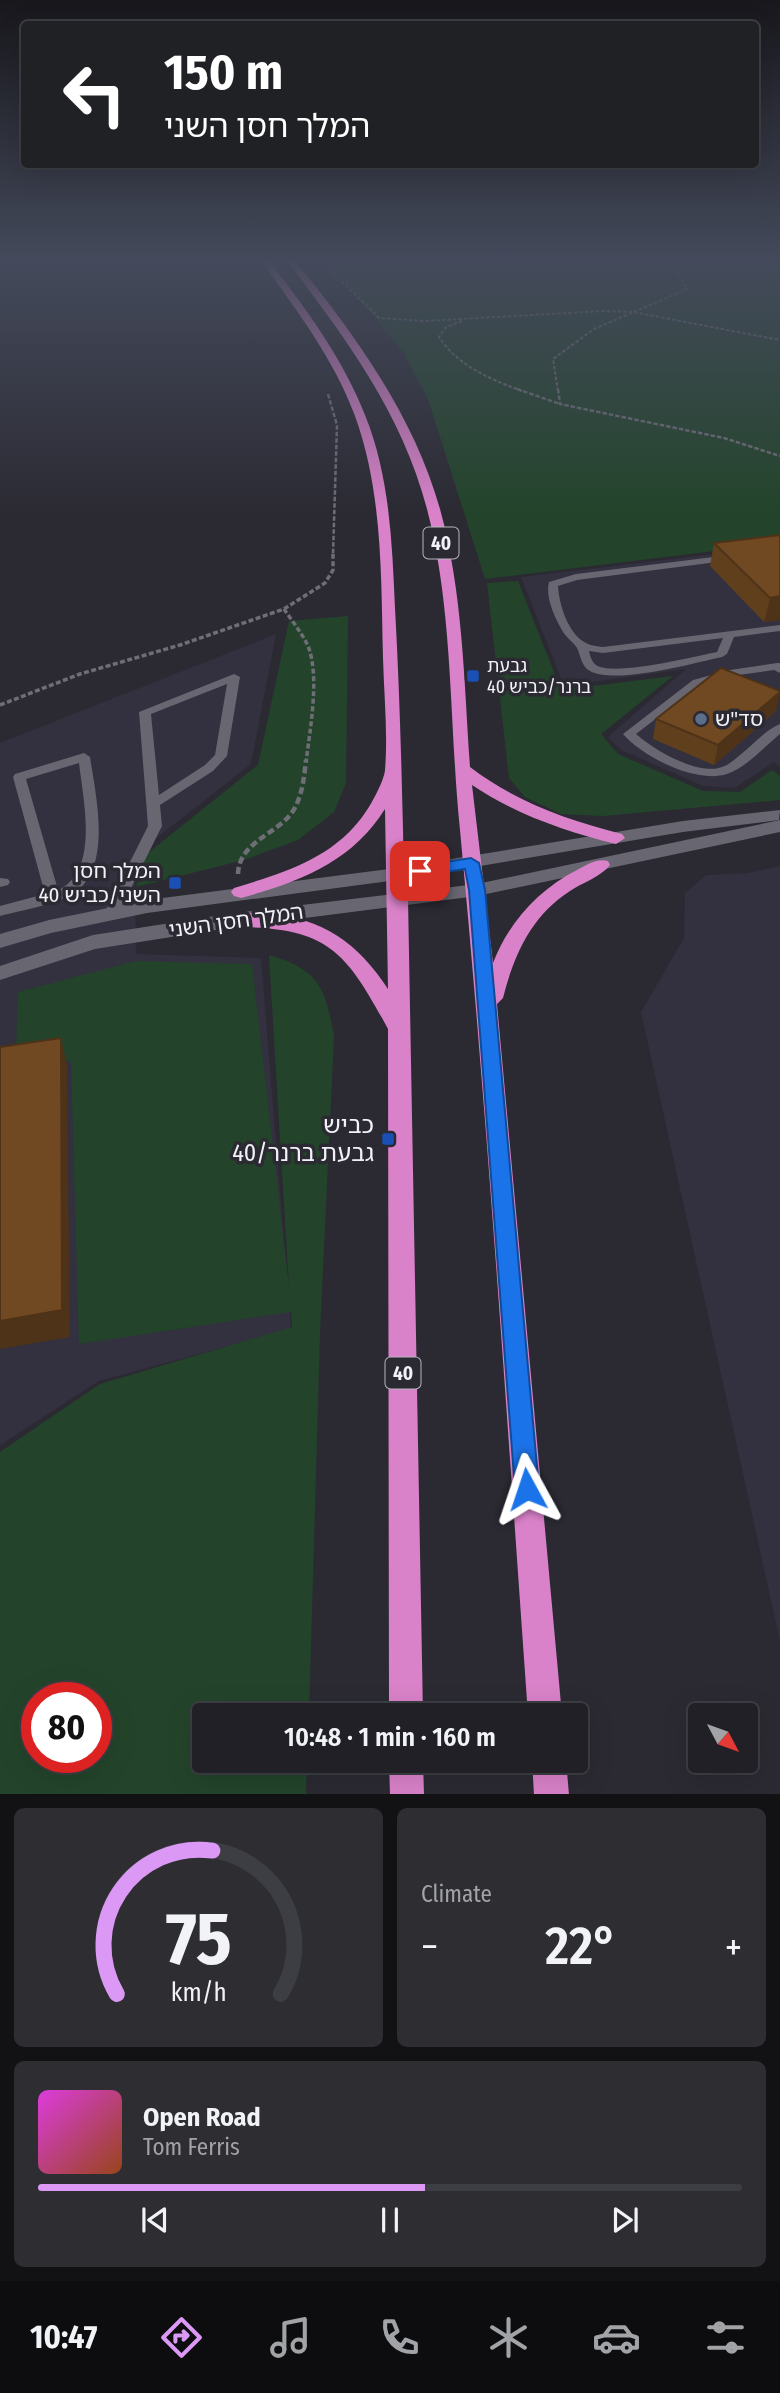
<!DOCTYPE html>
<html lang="en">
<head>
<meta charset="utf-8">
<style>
  :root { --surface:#202026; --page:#2d2d32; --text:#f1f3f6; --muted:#a2a3a7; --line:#3d3e43; --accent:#db99f5 }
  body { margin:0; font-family:"Fira Sans Condensed","Noto Sans Hebrew",sans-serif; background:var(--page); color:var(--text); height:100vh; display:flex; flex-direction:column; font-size:26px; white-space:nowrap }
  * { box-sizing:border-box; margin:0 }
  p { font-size:23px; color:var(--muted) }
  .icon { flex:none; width:38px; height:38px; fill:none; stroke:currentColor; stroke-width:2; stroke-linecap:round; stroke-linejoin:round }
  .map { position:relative; height:1794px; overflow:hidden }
  .sheet { display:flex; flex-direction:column; gap:14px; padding:14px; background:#121215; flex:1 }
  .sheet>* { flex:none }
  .banner { position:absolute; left:21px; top:21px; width:738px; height:147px; border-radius:7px; box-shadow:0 7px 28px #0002,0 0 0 2px var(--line); background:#202124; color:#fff; overflow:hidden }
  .needle { width:46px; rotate:131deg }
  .controls { position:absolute; left:688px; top:1703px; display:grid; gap:14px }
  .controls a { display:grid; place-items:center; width:70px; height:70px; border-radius:7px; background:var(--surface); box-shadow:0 7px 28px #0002,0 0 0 2px var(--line); font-size:35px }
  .speed { position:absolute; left:21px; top:1682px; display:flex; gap:14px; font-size:35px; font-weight:700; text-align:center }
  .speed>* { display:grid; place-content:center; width:91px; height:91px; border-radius:50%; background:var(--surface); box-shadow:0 7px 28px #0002,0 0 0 2px var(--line); line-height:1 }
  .speed .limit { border:10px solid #d22; background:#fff; color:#111 }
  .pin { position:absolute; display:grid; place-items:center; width:60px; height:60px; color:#fff; margin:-30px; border-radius:14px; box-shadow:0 4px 10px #0006 }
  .me { position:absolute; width:77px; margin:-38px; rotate:355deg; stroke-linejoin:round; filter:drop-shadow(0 0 5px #0008) }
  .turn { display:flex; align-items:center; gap:24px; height:147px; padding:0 28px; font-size:32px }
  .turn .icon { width:91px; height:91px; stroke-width:2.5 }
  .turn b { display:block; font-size:49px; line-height:60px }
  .big { font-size:52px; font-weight:600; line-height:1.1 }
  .sheet .tile { flex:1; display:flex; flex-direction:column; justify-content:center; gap:10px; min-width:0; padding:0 24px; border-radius:10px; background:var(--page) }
  .sheet .dial { align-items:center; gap:0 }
  .dial svg { height:182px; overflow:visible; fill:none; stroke:var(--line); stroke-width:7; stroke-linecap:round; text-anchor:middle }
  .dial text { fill:var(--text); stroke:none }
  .song { display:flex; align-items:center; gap:21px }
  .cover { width:84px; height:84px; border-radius:10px; background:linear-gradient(135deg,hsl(300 70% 55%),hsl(20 70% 35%)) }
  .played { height:7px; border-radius:4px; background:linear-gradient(90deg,var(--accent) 55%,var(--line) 55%) }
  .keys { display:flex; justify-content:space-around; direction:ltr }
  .heat { display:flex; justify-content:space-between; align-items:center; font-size:38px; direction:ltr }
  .sheet .tiles { flex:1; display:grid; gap:14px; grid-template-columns:1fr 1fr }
  .tile:last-child { grid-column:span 2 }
  .trip { position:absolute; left:192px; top:1703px; width:396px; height:70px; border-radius:7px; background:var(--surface); box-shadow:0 7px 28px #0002,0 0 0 2px var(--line); font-weight:600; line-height:70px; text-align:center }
  .dock { display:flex; height:112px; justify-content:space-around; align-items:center; background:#0d0d0f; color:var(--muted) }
  .dock .icon { width:49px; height:49px }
  .dock .on { color:var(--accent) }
  .dock b { font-size:32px; color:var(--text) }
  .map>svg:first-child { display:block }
  .built { fill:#33303f }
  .green { fill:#23442b; fill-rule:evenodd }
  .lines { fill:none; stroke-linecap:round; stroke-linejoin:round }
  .path-far3 { stroke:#6f6e76; stroke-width:2; stroke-dasharray:3.5 2; stroke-linecap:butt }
  .path-far2 { stroke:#6f6e76; stroke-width:2.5; stroke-dasharray:4.5 2; stroke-linecap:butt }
  .path-far1 { stroke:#6f6e76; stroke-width:3.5; stroke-dasharray:5 2.5; stroke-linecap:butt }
  .path { stroke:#6f6e76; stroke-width:4.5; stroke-dasharray:7 3.5; stroke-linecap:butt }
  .service { fill:#686671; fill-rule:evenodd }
  .tertiary { fill:#686671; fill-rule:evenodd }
  .trunk { fill:#d982c9; fill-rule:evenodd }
  .wall { fill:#603f1d }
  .shaded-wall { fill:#4e3318 }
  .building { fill:#704922; stroke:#4e3318; stroke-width:2 }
  .route { fill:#1a73e8; stroke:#114b97; stroke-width:2 }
  .transit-dot { fill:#1a4fb4; stroke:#2b2a33; stroke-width:2.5 }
  .service-dot { fill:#5c6f8a; stroke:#2b2a33; stroke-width:2.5 }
  .labels { text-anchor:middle; stroke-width:7; stroke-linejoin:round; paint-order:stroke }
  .far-poi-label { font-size:18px; fill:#f2f1f7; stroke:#2b2a33; text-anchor:start }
  .shield { fill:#2b2a33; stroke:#b6b5bc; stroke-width:2 }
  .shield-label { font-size:19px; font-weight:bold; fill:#f2f1f7 }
  .poi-label { font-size:21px; fill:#f2f1f7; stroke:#2b2a33; text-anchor:start }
  .street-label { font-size:21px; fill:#f2f1f7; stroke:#2b2a33 }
  .near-poi-label { font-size:24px; fill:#f2f1f7; stroke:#2b2a33; text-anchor:end }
</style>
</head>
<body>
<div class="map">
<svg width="780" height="1795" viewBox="0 0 780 1795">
  <rect width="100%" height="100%" fill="#2b2a33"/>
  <path class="built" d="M780 546V767L774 762 735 788 703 786 621 750 608 737 686 669 564 686 521 577Z
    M276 634 251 764 135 855 136 954 261 958 291 1329 99 1381 0 1445V743Z
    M780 866V1641L641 1012 684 938 685 893 706 875 748 873Z"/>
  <path class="green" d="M329 262H780V543L485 579 428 399 403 352Z
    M518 581 561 690 673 676 601 734 618 754 703 791 740 792 772 770 780 776V800L603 816 561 814 525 797 509 778 487 583Z
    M348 616 346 783 334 812 298 840 244 860 136 887 143 857 258 765 289 621Z
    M269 955C319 970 325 987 334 1036L320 1332 309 1715H205V1760L307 1761 306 1794 0 1795V1452L100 1384 292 1327 291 1312 79 1344 71 1062 16 1046 18 992 136 961 252 964 289 1287ZM37 1698H96V1757H37Z"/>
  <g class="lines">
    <path class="path-far3" d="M322 262 379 318 425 321 602 311 633 312 780 340
      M462 321 446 327 439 337C458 366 490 379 522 391
      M558 391 553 359 594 329 687 289 675 269 685 262"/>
    <path class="path-far2" d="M517 389 560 404
      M558 389 560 404 724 438 780 456
      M328 394 337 425 333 554"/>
    <path class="path-far1" d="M284 609C292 621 302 633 308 646 320 676 310 730 306 762
      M0 705 80 674 180 645 284 609 325 583 333 570V552"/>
    <path class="path" d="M238 874C239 843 274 835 291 814 302 799 304 778 306 760"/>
    <path class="service" d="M730 555 733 556V560L577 580 558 586C559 604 568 634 586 643 591 646 597 646 603 647L780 625V631L734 637 727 654 722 657C694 663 615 685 590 671 581 666 581 656 577 648 574 643 567 638 563 632 555 618 545 598 549 582L576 574ZM723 638 717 652C696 656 613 677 596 665 592 662 590 656 589 651L603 653Z
      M777 663H780V673L774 670 731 676 701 684 636 734C654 750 698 776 722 767 729 765 735 759 740 755 753 745 765 730 780 724V734C764 747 747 767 727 774 696 784 643 757 623 734L693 680 730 670Z
      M234 674 240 677 227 756 213 771 160 805 162 826 120 910 113 915 108 913 106 910 148 826 139 712ZM227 684 215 755 205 765 159 795 151 714Z
      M84 753 90 757C96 797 113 868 73 894 57 904 19 911 0 916V906L45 894 13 777 15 774ZM79 763C83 799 100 871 58 890L26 779Z
      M0 878 8 879 10 882 8 885 0 887Z"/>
    <path class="tertiary" d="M780 810 779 820 683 832 397 880 147 913 51 933 0 948V934L49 920 147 900 397 868 683 821Z
      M780 820V832L477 896 235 927 95 949 0 980V966L93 935 235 913 477 884Z"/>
    <path class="trunk" d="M262 262H270C307 310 343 359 365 415 390 477 392 543 395 608 400 697 402 785 404 874L408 899 423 1715H389L388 1029C346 951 328 927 235 927L228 925 225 920 228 915C240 912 254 913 267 914 322 917 359 944 388 989L385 809C352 862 299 882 241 898L234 896 231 892 234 888C280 874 328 860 359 821 368 811 384 782 385 770 388 734 384 695 383 658 381 578 383 493 355 416 334 359 297 311 262 262Z
      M288 262H296C356 336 414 416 440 509 463 593 464 681 470 767 516 802 567 820 622 834L625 838 616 844C565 831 517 815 472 785L493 963C509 922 538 890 577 870 587 865 596 858 608 861L610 865C602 876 582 883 570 891 531 916 514 955 503 998L497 1004 562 1715H528C507 1420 488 1125 460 830 449 724 454 613 427 509 402 413 346 339 288 262Z
      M389 1760H423L424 1795H390Z
      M532 1760H566L569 1795H534Z"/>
  </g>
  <path class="wall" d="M780 535V620L764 622 710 566 714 543Z
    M776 711 714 765 653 739 656 719Z"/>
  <path class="shaded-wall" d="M780 596V620L764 622 770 598Z
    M780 692 776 711 714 765 718 745Z
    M61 1038 67 1066 70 1337 0 1349V1321Z"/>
  <path class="building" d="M780 535V596L770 598 714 543Z
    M721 668 780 691V692L718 745 656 719Z
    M61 1038 62 1310 0 1321V1047Z"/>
  <linearGradient id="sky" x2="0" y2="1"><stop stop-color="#18171c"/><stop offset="0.51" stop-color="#444a5b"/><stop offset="1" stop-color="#444a5b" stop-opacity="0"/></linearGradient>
  <rect width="780" height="513" fill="url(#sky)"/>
  <path class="route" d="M471 858 479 863 485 890 539 1489 536 1498 527 1501 518 1498 515 1489 469 890 465 869 420 876 413 871 420 866Z"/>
  <g class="transit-dot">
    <rect x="466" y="669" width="14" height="14" rx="3.5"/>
    <rect x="168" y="876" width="14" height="14" rx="3.5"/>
    <rect x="381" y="1132" width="14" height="14" rx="3.5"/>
  </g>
  <circle class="service-dot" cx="701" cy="719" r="7"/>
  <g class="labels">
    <g class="far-poi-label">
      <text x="487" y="672">גבעת<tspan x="487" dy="21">ברנר/כביש 40</tspan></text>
    </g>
    <g class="shield">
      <rect x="423.5" y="527.5" width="35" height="31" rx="5"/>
      <rect x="385.5" y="1357.5" width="35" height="31" rx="5"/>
    </g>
    <g class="shield-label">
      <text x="441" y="550">40</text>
      <text x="403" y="1380">40</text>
    </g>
    <g class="poi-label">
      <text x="715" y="726">סד"ש</text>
      <text x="161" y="878" text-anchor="end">המלך חסן<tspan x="161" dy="24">השני/כביש 40</tspan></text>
    </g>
    <g class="street-label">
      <text transform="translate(236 921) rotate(-8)" y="7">המלך חסן השני</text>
    </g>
    <g class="near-poi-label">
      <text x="374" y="1133">כביש<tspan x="374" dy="28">40/גבעת ברנר</tspan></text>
    </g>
  </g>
</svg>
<div class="controls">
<a><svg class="needle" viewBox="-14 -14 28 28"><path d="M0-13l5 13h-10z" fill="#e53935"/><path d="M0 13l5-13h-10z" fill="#a2a3a7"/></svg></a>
</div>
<div class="speed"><div class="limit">80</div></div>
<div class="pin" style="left:420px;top:871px;background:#d93025"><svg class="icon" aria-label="arrive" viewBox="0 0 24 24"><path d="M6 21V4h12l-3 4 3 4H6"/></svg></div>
<svg class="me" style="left:527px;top:1489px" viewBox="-20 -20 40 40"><path d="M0-17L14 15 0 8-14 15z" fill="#1a73e8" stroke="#fff" stroke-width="4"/></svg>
<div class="trip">10:48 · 1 min · 160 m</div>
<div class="banner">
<div class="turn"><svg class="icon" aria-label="left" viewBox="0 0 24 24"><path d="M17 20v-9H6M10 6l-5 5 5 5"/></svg><div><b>150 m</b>המלך חסן השני</div></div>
</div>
</div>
<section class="sheet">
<div class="tiles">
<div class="tile dial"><svg viewBox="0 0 100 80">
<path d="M14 69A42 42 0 1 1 86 69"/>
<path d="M14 69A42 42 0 0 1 56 6" stroke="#db99f5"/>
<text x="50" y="56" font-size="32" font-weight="700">75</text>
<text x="50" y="72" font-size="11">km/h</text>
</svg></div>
<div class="tile"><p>Climate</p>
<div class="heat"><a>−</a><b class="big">22°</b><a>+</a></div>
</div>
<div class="tile">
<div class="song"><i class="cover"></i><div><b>Open Road</b><p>Tom Ferris</p></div></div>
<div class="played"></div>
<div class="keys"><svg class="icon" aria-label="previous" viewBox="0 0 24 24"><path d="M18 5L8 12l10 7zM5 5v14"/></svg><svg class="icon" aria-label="pause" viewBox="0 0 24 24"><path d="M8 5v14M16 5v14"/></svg><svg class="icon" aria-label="next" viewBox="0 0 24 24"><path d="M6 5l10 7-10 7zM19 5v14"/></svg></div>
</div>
</div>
</section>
<nav class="dock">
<b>10:47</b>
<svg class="icon on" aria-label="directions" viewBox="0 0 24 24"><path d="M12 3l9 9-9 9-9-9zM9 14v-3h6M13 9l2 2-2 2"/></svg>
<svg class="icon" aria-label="music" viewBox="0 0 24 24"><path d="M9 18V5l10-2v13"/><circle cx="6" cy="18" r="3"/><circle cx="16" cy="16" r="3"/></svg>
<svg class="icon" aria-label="phone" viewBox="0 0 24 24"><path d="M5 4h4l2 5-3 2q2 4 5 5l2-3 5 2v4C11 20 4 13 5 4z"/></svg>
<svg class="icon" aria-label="climate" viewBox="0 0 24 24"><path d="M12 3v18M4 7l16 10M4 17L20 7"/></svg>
<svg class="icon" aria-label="car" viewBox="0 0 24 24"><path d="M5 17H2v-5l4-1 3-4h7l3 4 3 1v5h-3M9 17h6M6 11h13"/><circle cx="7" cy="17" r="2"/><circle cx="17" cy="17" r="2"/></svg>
<svg class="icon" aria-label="filters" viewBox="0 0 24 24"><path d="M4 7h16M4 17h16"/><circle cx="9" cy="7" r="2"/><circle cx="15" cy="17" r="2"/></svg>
</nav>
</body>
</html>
